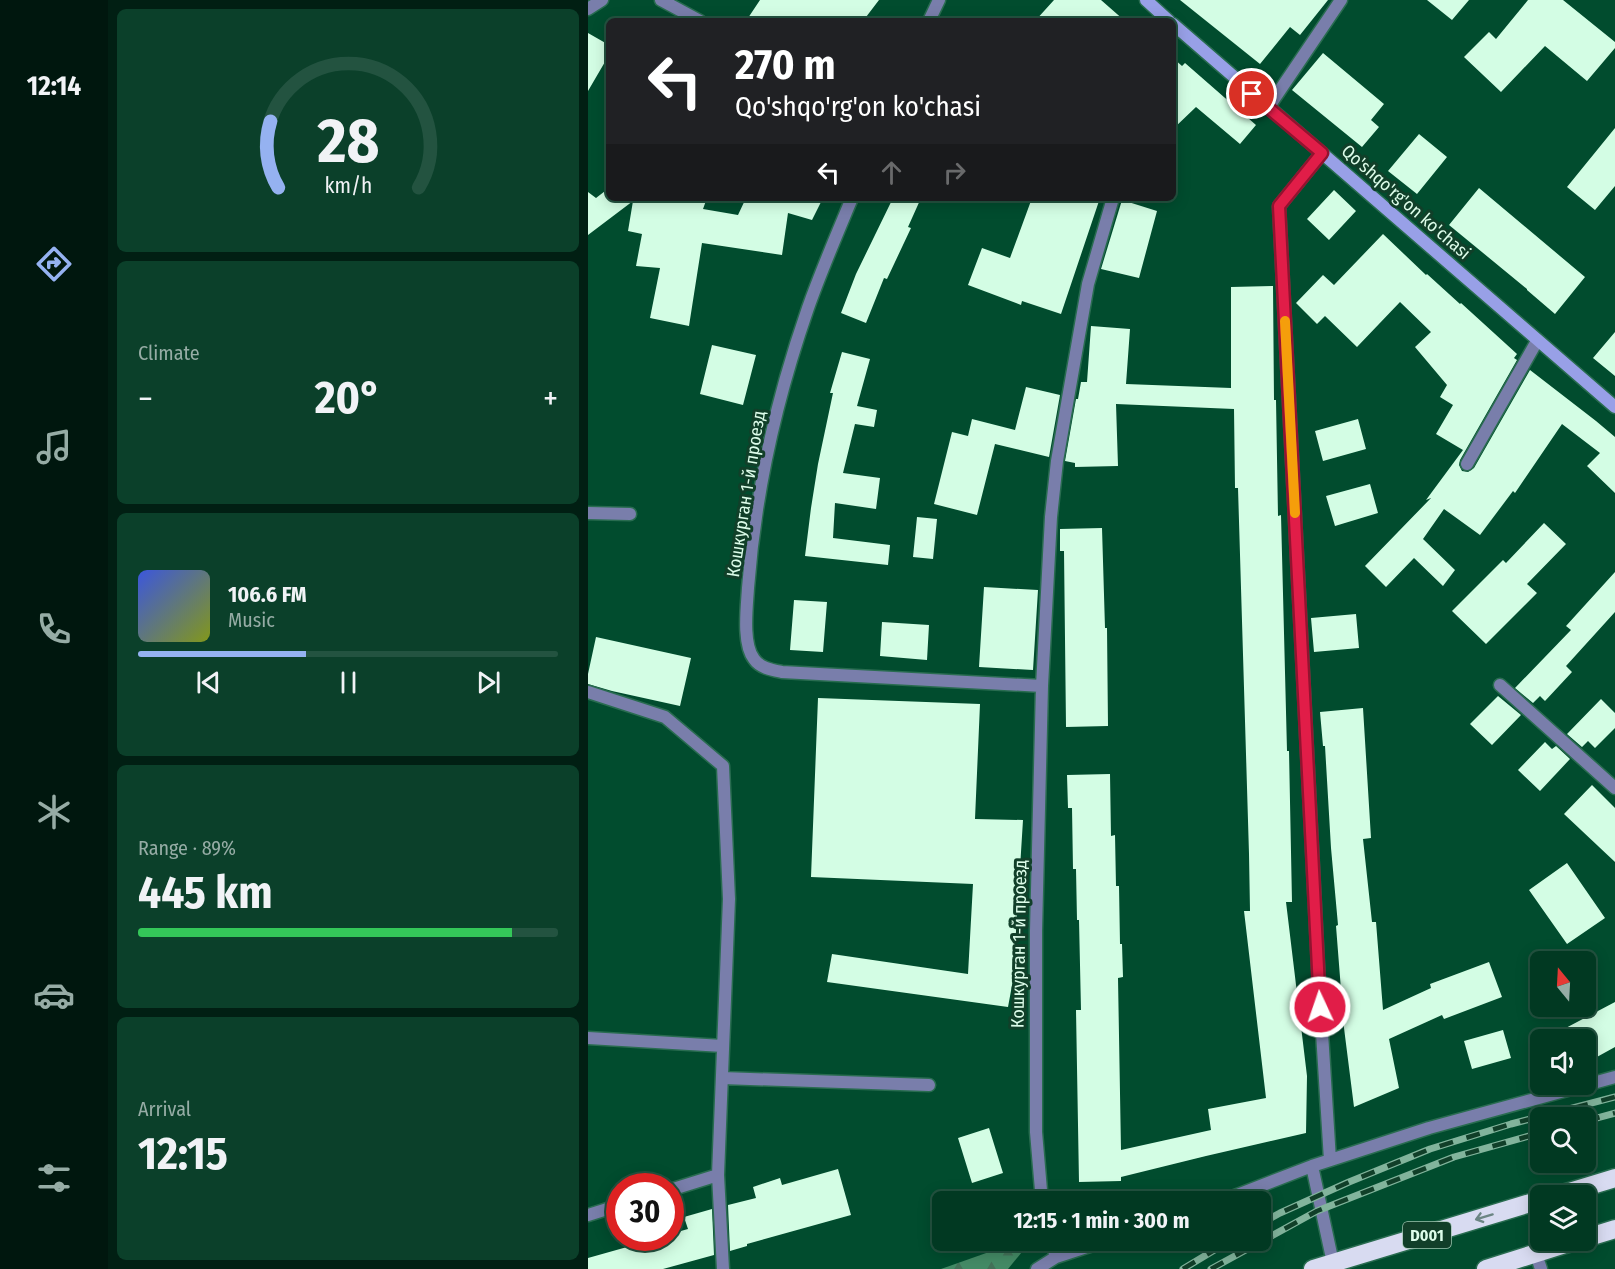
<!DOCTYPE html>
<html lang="en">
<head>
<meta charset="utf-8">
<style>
  :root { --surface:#013922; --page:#0b402a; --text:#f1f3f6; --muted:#96aca5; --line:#235340; --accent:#95b2f1 }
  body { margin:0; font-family:"Fira Sans Condensed",sans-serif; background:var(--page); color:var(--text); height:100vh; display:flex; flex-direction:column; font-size:22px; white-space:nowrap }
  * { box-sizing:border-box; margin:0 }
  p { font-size:20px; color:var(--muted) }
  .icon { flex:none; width:33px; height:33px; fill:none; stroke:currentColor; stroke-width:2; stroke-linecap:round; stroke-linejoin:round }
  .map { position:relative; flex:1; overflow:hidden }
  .side { display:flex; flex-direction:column; gap:9px; padding:9px; background:#011f13; width:480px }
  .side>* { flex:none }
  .banner { position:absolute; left:18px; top:18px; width:570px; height:183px; border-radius:9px; box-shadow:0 3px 15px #0003,0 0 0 2px var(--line); background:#202124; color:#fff; overflow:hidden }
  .needle { width:39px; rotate:342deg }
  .tools { position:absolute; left:942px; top:951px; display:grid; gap:12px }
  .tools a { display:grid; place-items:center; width:66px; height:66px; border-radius:9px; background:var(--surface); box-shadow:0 3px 15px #0003,0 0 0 2px var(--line); font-size:30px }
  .speed { position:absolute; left:18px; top:1173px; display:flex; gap:12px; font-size:30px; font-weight:700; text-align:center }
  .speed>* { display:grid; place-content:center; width:78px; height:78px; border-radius:50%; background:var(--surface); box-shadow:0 3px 15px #0003,0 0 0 2px var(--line); line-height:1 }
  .speed .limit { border:9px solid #d22; background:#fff; color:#111 }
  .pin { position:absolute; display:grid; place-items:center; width:51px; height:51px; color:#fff; margin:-26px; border:3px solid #fff; border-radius:50%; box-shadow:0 2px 6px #0007 }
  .me { position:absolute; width:66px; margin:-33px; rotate:357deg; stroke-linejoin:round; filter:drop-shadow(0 0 4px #0008) }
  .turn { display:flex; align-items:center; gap:21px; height:126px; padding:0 30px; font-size:27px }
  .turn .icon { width:78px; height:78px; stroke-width:2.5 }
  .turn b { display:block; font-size:42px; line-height:51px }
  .lanes { display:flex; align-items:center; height:57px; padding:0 30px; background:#0003; justify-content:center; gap:30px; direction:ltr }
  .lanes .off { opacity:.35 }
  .big { font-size:45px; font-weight:700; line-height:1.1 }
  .side .widget { flex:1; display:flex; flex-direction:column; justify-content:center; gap:9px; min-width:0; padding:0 21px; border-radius:9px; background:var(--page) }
  .side .dial { align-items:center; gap:0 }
  .dial svg { height:156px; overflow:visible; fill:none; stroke:var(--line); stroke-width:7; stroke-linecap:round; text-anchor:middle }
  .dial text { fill:var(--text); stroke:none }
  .song { display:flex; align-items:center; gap:18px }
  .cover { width:72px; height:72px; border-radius:9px; background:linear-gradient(135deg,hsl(230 70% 55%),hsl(70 70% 35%)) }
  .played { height:6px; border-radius:3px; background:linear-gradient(90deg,var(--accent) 40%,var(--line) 40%) }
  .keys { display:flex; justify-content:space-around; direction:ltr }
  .heat { display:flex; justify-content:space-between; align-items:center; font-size:33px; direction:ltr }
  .charge { height:9px; border-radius:4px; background:linear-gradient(90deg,#34c759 89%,var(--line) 0) }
  .trip { position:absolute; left:344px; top:1191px; width:339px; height:60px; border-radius:9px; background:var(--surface); box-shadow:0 3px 15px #0003,0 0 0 2px var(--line); font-weight:700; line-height:60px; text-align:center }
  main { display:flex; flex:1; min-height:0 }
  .menu { display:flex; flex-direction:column; width:108px; justify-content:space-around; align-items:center; background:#00170e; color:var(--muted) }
  .menu .icon { width:42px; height:42px }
  .menu .on { color:var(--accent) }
  .menu b { font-size:27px; color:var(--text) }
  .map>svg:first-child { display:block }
  .forest { fill:url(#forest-firs) }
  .building { fill:#d3fde4 }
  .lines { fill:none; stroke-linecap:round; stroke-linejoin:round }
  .lane-casing { stroke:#296c50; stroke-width:15 }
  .street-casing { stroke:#296c50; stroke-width:15 }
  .secondary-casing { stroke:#296c50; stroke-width:15 }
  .highway-casing { stroke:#296c50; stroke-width:21 }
  .lane { stroke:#797eab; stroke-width:12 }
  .street { stroke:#797eab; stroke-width:12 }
  .secondary { stroke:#98a0e7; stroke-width:12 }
  .highway { stroke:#d8dbf1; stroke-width:18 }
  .rail-casing { stroke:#82b49c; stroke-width:7 }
  .rail { stroke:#113f29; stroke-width:4.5; stroke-dasharray:14; stroke-linecap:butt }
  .oneway { stroke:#6b8583 }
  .route-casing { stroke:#92132f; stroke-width:15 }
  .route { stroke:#e11d48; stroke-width:10 }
  .slow { stroke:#f59e0b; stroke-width:10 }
  .labels { text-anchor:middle; stroke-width:6; stroke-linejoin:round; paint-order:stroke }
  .shield { fill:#113f29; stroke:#a0c4b0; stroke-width:1.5 }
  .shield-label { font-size:16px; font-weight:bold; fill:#ddfdea }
  .street-label { font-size:18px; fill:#ddfdea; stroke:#113f29 }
</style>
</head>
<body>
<main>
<nav class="menu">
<b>12:14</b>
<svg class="icon on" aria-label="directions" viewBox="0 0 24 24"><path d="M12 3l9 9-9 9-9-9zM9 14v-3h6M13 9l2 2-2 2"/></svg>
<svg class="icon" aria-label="music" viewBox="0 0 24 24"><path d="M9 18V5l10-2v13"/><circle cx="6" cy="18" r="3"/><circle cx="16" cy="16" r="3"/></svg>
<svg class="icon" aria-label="phone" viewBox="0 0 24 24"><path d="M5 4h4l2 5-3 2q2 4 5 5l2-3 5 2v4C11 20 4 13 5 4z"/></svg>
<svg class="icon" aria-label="climate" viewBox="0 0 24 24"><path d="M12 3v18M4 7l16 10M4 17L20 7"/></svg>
<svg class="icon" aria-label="car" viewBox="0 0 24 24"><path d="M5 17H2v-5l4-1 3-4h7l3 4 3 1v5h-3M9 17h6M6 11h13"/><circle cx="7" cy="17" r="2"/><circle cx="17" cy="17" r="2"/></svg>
<svg class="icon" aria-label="filters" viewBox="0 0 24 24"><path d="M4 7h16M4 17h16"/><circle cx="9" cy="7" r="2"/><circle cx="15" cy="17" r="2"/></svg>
</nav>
<section class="side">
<div class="widget dial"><svg viewBox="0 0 100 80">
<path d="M14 69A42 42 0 1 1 86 69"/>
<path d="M14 69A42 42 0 0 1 10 35" stroke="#95b2f1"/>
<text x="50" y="56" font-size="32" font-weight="700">28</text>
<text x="50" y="72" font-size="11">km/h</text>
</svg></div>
<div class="widget"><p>Climate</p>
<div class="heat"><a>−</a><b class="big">20°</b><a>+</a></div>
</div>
<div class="widget">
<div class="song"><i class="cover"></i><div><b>106.6 FM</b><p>Music</p></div></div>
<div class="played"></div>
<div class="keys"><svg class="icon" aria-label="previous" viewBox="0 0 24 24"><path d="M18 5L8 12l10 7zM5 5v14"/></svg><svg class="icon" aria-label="pause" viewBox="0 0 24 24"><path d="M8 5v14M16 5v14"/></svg><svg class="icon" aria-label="next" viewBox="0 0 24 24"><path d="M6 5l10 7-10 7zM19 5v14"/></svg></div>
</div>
<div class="widget"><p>Range · 89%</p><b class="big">445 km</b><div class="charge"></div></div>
<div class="widget"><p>Arrival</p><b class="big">12:15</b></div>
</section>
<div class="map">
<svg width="1027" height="1269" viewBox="0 0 1027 1269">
  <defs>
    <pattern id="forest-firs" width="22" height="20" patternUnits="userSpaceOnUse" patternTransform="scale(1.5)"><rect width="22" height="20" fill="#448b66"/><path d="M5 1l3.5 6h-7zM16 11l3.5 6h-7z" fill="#437259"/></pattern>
  </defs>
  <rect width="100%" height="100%" fill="#014c2e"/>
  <path class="forest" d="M432 1241H443L420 1269H353Z"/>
  <path class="building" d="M172 0H291L275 21H158Z
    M466 0H513L537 21H447Z
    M592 0H740L712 35 702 27 672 64Z
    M839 0H881L864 20Z
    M940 0H975L1027 42V48L999 81 957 46 913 92 876 57 901 32 908 39Z
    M0 33 21 45V55L0 91Z
    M735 53 796 104 783 120 791 127 774 147 704 90Z
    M585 58 594 66 597 63 668 125 652 144 608 107 585 129Z
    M1027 128V186L1007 210 979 187Z
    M831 134 859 157 829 194 800 171Z
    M21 188V198H119L115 209 150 215 158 198H235L224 220 200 213 194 255 114 243 101 326 62 318 72 268 48 266 54 234 40 231 45 201 0 235V192L8 198Z
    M891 188 997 277 967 314 939 290V289L861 225Z
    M746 190 768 211 741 240 719 219Z
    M305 198H333L320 227 323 228 299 279 296 278 278 323 253 313 268 274Z
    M444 198H512L473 314 434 301 433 305 380 285 394 248 422 258Z
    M534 200 569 211 551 278 513 269Z
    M795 234 838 275 839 274 872 304 873 303 929 354 926 358 929 360 872 460 871 465 874 471 880 472 886 468 942 370 1008 421 1027 437V493L999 466 1012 453 974 424 927 493 925 491 892 535 856 509 835 539 867 570 855 586 826 558 798 587 777 566 843 498 838 500 875 450 848 434 865 405 852 397 859 385 827 347 843 332 812 302 769 347 737 316 729 324 708 303 735 275 746 285Z
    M685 286 686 400H688L690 516 693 515 699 751H701L704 902H698L719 1076 718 1133 618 1156 533 1177V1181L491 1182 488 1010H493L491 920H489L488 869H485L484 808H480L479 775 522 774 523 836 527 835 528 886H531L532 944H534L535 977 530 978 533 1150 623 1130 620 1109 678 1098 656 911H662L661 854 650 488H647L646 409 528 404 530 466 487 467V463L477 461 488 399H490L493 382H499L503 326 542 329 538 384 643 388V287Z
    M1027 332V376L1005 358Z
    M124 345 168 355 155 405 112 394Z
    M254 352 282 359 269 406 289 410 286 427 267 424 255 473 292 478 288 509 247 503 245 538 302 545 300 565 217 556 223 508 230 464 245 393H242Z
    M438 387 472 395 461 457 407 444 389 515 346 504 364 432 380 436 384 419 427 430Z
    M770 419 778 449 735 461 727 431Z
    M782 484 790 513 747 526 738 496Z
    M329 517 349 519 345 559 325 557Z
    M956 523 978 544 939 584 949 593 898 644 864 611 915 560 918 563Z
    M514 528 517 628H519L520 726 478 727 476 551H472V529Z
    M1027 572V612L978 666 984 672 957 701 952 696 945 703 927 688 983 630 978 626Z
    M396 587 450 590 445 670 391 667Z
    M206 600 239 602 235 652 202 650Z
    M768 614 771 648 726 652 723 618Z
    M294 622 341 625 339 660 292 656Z
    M8 637 103 658 92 706 24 691 0 684V674Z
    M910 696 933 715 904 745 882 724Z
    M230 698 392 704 387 819 435 820 425 980 420 1007 239 982 244 954 380 974 385 884 223 877Z
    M1013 699 1027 713V728L1007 748 1000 741 994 747 979 734Z
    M775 708 783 838 775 839 784 922H788L795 1010 843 988 842 984 901 962 914 997 856 1019 854 1015 801 1039 811 1088 766 1107 756 1028 748 926 750 925 743 848 737 746H735L732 712Z
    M957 742 964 749 968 746 982 759 952 791 930 770Z
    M1004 785 1027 808V862L976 814Z
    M979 863 1017 918 979 944 941 890Z
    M1027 1002V1047L998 1063V1040H955Z
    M915 1030 923 1058 884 1069 876 1041Z
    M401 1128 415 1173 384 1183 370 1138Z
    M250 1169 263 1215 159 1244V1246L142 1251 140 1205 168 1198 165 1187 192 1178 194 1185Z
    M124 1209 126 1255 75 1269H0V1258L71 1238H82V1234L100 1229 96 1217Z"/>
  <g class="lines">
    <defs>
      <path id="lane" d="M680 108 753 0
        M0 513 42 514
        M0 692 77 717 135 766 141 899 130 1175 135 1269
        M0 1038 135 1046
        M134 1078 341 1085
        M82 1190 130 1175
        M0 1215 32 1205"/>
      <path id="street" d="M73 0 112 21
        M0 9 14 0
        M341 21 351 0
        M734 153 691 206 731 985 742 1160
        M264 198C249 234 233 271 220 308 189 397 167 493 160 588 159 606 154 644 166 659 172 668 184 670 194 672L454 686
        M879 464 949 341
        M912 685 1027 788
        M724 1166 745 1263
        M454 1202 448 1132V931L454 686 463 517 469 461 500 284 525 198
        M631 1202 724 1166 841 1128 1027 1077
        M463 1240 468 1257
        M948 1254 953 1269
        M449 1269 468 1257 520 1240"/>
      <path id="secondary" d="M558 0 581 21
        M585 24 1027 407"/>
      <path id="highway" d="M968 1196 1027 1178
        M998 1238 1027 1229
        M725 1269 952 1200
        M898 1269 990 1240"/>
    </defs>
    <use href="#lane" class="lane-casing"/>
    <use href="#street" class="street-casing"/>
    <use href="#secondary" class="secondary-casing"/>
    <use href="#highway" class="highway-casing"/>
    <use href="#lane" class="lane"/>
    <use href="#street" class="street"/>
    <use href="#secondary" class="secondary"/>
    <use href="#highway" class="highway"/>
    <defs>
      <path id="rail" d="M998 1121 1027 1113
        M672 1224 692 1213 761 1182 842 1149 923 1124 1027 1097
        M595 1269 643 1240
        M623 1269 729 1211 866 1157 952 1133"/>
    </defs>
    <use href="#rail" class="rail-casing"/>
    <use href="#rail" class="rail"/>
  </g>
  <defs><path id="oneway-shaft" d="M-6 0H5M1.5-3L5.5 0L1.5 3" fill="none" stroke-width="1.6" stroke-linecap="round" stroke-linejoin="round" transform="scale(1.5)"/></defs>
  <use class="oneway" href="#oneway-shaft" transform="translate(896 1217) rotate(163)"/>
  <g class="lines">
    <defs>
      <path id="route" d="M664 94 734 153 691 206 732 1007"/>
    </defs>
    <use href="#route" class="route-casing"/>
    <use href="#route" class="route"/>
    <path class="slow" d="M697 321 707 513"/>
  </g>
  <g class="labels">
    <rect class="shield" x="815" y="1222" width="48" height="26" rx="4.5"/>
    <g class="shield-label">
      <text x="839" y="1241">D001</text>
    </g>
    <g class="street-label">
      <text transform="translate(818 202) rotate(41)" y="6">Qo'shqo'rg'on ko'chasi</text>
      <text transform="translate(158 494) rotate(-81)" y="6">Кошкурган 1-й проезд</text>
      <text transform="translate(431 944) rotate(-89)" y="6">Кошкурган 1-й проезд</text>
    </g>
  </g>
</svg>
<div class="tools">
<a><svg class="needle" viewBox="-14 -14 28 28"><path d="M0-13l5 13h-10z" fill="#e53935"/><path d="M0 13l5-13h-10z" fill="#96aca5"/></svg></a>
<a><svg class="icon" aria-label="sound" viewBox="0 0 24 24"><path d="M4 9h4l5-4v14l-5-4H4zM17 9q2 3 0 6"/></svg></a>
<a><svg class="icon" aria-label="search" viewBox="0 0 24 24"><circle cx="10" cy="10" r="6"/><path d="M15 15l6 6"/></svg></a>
<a><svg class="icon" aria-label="layers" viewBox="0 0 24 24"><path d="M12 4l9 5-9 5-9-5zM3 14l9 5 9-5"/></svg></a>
</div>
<div class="speed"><div class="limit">30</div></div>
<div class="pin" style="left:664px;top:94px;background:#d93025"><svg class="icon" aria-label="arrive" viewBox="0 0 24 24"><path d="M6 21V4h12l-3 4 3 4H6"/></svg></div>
<svg class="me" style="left:732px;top:1007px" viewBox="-20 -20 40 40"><circle r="17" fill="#e11d48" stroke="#fff" stroke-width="3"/><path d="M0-11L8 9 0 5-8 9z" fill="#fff"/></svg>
<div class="trip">12:15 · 1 min · 300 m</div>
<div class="banner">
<div class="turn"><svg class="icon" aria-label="left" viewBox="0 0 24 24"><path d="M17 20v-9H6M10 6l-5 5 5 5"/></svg><div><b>270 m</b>Qo'shqo'rg'on ko'chasi</div></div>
<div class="lanes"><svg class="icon" aria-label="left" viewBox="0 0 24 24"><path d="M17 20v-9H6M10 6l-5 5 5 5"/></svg><svg class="icon off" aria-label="ahead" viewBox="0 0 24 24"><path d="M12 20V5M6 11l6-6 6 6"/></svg><svg class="icon off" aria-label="right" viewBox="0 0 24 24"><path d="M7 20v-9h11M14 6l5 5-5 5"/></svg></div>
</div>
</div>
</main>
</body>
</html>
